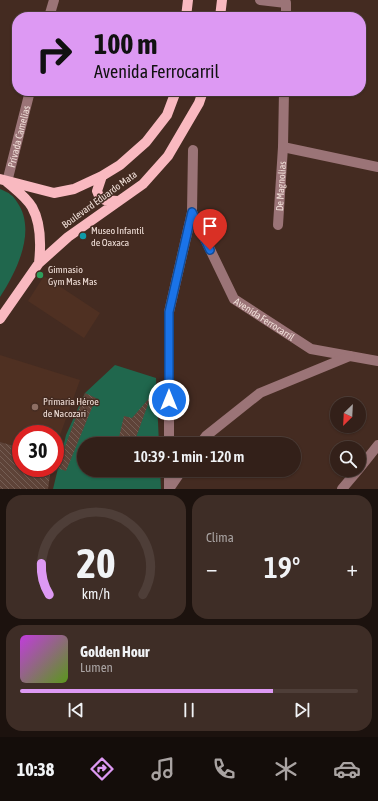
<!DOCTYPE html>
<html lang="es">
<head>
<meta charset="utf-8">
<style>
  :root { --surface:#332019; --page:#3e2d26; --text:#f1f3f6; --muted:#a9a3a2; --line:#4e3e38; --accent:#dd99f3 }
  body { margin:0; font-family:"Asap Condensed",sans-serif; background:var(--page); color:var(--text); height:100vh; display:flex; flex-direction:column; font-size:15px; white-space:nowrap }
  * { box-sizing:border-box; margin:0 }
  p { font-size:13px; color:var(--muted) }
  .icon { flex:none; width:22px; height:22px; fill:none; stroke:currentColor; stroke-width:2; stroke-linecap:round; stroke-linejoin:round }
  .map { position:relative; height:489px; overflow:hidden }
  .sheet { display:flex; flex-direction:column; gap:6px; padding:6px; background:#1c120e; flex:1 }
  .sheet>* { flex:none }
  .guide { position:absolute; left:12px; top:12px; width:354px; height:84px; border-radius:16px; box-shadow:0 1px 3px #0004,0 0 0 1px var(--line); background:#dd99f3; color:#111; overflow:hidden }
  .needle { width:26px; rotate:204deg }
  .fabs { position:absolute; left:330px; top:397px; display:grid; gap:8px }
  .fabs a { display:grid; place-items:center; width:36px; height:36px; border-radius:50%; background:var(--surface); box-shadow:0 1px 3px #0004,0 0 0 1px var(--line); font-size:20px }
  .speed { position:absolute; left:12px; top:425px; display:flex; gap:8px; font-size:20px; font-weight:700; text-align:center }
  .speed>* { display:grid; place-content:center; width:52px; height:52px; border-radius:50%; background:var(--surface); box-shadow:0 1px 3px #0004,0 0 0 1px var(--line); line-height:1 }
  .speed .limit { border:6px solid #d22; background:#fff; color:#111 }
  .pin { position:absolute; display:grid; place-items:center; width:34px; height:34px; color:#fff; margin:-41px -17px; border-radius:50% 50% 50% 0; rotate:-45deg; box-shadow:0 0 4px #0007 }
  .pin .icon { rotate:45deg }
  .me { position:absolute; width:44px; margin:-22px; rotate:0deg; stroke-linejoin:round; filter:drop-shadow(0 0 3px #0008) }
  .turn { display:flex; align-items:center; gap:14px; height:84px; padding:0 16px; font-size:18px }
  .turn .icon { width:52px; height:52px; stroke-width:2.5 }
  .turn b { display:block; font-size:28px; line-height:34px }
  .big { font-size:30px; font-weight:600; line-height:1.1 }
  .sheet .card { flex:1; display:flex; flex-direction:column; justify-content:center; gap:6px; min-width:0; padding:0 14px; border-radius:16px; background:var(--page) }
  .sheet .dial { align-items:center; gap:0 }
  .dial svg { height:104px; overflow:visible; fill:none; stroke:var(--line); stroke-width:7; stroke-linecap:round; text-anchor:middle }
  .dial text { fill:var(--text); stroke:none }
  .song { display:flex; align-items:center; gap:12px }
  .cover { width:48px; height:48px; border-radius:6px; background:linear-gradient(135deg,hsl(290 70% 55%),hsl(90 70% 35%)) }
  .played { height:4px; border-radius:2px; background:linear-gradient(90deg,var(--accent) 75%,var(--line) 75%) }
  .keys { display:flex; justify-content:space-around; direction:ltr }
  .heat { display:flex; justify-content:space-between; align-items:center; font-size:22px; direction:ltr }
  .sheet .tiles { flex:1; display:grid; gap:6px; grid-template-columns:1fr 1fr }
  .card:last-child { grid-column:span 2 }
  .trip { position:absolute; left:77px; top:437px; width:224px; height:40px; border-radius:20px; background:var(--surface); box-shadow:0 1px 3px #0004,0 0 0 1px var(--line); font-weight:600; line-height:40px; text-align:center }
  .tabs { display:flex; height:64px; justify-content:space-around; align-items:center; background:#140d0a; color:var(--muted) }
  .tabs .icon { width:28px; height:28px }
  .tabs .selected { color:var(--accent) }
  .tabs b { font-size:18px; color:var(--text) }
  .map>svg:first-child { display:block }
  .built { fill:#4f3022 }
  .green { fill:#20674d }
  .building { fill:url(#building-back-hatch) }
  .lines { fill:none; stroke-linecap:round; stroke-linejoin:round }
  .minor { stroke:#9b7477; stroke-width:10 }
  .major { stroke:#f9b9c0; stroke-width:10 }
  .route-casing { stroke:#114b97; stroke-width:10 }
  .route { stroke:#1a73e8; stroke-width:7 }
  .culture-dot { fill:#0f9aa8; stroke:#442b21; stroke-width:1.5 }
  .leisure-dot { fill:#2e9e5b; stroke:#442b21; stroke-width:1.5 }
  .education-dot { fill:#8d6e63; stroke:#442b21; stroke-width:1.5 }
  .labels { text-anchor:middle; stroke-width:3; stroke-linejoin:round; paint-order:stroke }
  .street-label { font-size:10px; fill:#f0dfd8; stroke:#442b21 }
  .poi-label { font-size:10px; fill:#f0dfd8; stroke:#442b21; text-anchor:start }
</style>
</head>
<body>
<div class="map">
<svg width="378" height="489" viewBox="0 0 378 489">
  <defs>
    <pattern id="building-back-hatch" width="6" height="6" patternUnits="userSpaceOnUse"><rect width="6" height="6" fill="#5e4338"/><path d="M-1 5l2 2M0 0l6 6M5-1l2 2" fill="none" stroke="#755e54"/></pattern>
  </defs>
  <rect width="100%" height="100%" fill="#442b21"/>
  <path class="built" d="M44 276 100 313 84 338 28 301Z
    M0 355 80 380 55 449V434H21V448L0 442Z"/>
  <path class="green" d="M0 189C4 191 8 192 11 195 13 196 15 199 17 202 37 230 17 271 0 297Z
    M115 365 156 378 159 444H84V470H160L161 489H53L66 435 85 393Z"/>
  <path class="building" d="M175 398a7 7 0 1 1 14 0a7 7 0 1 1-14 0Z
    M85 393 96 398 66 471 57 468Z
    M151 396 134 443 119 437 124 416 132 418Z
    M0 442 21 448V468H51L48 489H0Z"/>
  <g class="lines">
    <g class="minor">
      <path d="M260 0 286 3V17"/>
      <path d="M49 17 54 0"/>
      <path d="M283 147 378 167"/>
      <path id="s1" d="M193 150 192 212 234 299 311 349 378 361"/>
      <path id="s2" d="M7 182 30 91"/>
      <path id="s3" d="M278 225 283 147 284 91"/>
      <path d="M169 444V312L192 212"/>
      <path d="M200 444 206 436 260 393 350 356"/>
      <path d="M359 469 378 445"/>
      <path d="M169 489 182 470"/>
      <path d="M169 489V470"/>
      <path d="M342 489 358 470"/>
    </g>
    <path class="major" d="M186 17 188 0
      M220 17 222 0
      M102 176 97 191 99 196 105 200 117 201
      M0 179 54 193 74 189 102 176 120 165 146 142 167 115 176 91
      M7 182C15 189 26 197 32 207 41 223 41 245 39 263
      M0 319 39 263 68 237 143 184 168 156 199 103 203 91"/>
  </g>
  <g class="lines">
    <defs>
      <path id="route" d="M169 400V312L192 212 210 250"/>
    </defs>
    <use href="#route" class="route-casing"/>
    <use href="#route" class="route"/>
  </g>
  <circle class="culture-dot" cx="83" cy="236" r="4"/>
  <circle class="leisure-dot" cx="40" cy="275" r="4"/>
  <circle class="education-dot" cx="35" cy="407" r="4"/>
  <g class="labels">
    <g class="street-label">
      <text dy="4" stroke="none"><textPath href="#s2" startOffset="47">Privada Camelias</textPath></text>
      <text dy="4" stroke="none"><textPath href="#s3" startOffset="39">De Magnolias</textPath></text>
      <text transform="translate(99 199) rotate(-36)" y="4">Boulevard Eduardo Mata</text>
      <text dy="4" stroke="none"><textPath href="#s1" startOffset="195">Avenida Ferrocarril</textPath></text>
    </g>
    <g class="poi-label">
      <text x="91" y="234">Museo Infantil<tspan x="91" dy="12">de Oaxaca</tspan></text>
      <text x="48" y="273">Gimnasio<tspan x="48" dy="12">Gym Mas Mas</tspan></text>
      <text x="43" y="405">Primaria Héroe<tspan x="43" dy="12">de Nacozari</tspan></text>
    </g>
  </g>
</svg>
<div class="fabs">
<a><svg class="needle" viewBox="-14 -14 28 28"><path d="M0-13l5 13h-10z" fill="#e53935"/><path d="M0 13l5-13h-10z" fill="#a9a3a2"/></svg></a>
<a><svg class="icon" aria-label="search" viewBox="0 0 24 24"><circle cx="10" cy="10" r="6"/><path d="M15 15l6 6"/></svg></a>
</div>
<div class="speed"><div class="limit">30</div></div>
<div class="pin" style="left:210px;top:250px;background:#d93025"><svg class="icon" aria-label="arrive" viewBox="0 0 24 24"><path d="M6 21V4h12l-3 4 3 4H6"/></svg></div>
<svg class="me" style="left:169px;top:400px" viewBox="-20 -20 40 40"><circle r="17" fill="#1a73e8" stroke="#fff" stroke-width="3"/><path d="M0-11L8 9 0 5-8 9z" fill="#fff"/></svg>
<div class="trip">10:39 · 1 min · 120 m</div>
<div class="guide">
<div class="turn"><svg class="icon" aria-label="right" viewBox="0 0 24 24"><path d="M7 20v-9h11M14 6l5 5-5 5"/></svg><div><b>100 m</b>Avenida Ferrocarril</div></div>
</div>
</div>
<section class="sheet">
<div class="tiles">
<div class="card dial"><svg viewBox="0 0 100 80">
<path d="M14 69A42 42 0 1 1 86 69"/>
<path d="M14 69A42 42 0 0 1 8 45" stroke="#dd99f3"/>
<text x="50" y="56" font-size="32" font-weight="700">20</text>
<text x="50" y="72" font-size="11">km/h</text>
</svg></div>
<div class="card"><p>Clima</p>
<div class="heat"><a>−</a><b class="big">19°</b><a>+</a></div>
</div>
<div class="card">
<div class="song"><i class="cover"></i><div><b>Golden Hour</b><p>Lumen</p></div></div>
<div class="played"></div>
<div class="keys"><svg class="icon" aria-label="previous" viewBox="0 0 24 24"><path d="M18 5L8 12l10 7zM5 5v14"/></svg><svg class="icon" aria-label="pause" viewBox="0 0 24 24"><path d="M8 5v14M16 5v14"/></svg><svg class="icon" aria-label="next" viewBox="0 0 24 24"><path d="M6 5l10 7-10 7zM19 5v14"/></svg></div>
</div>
</div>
</section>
<nav class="tabs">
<b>10:38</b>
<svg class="icon selected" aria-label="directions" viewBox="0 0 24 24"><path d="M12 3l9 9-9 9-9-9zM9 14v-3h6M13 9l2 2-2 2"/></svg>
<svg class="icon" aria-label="music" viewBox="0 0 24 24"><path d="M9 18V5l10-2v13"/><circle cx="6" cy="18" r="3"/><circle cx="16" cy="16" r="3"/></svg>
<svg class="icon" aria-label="phone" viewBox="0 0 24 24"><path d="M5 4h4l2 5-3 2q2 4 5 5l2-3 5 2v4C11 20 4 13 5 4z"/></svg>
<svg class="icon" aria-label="climate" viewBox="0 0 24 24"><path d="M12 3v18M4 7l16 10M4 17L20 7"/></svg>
<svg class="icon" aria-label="car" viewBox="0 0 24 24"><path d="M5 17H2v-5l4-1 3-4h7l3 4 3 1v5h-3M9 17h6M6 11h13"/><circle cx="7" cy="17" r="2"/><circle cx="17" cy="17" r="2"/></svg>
</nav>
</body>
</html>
